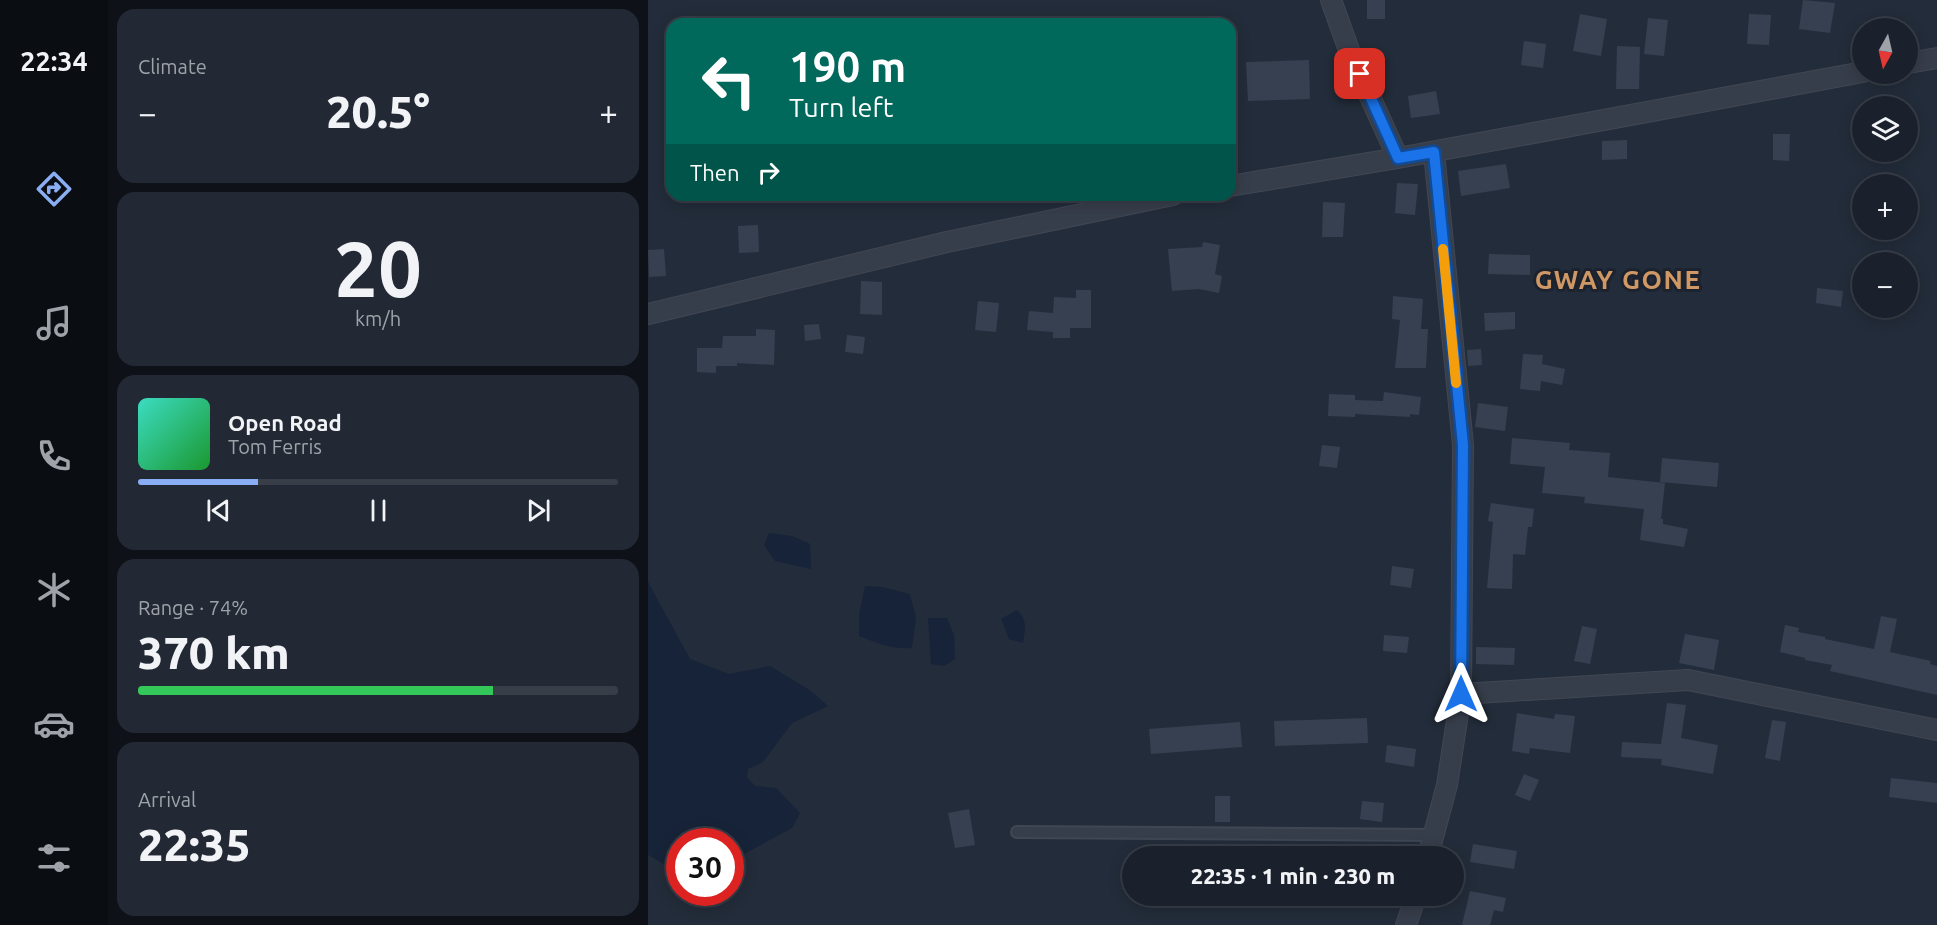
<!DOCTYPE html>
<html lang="en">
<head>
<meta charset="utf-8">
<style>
  :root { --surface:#1a212c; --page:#232934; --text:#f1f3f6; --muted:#9fa3a9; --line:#383e48; --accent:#8aaef3 }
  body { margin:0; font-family:Ubuntu,sans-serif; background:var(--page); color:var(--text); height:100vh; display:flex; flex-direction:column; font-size:22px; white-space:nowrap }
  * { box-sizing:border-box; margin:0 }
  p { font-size:20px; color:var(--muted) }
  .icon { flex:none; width:33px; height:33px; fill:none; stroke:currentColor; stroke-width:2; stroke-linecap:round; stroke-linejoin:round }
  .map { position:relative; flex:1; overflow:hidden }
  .side { display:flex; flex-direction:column; gap:9px; padding:9px; background:#0e1218; width:540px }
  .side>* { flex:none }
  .top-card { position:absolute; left:18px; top:18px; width:570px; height:183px; border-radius:18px; box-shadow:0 3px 15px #0003,0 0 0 2px var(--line); background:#00695c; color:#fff; overflow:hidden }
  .needle { width:39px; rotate:188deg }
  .tools { position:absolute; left:1204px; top:18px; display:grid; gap:12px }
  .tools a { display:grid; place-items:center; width:66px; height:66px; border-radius:50%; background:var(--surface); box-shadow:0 3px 15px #0003,0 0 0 2px var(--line); font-size:30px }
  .speed { position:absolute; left:18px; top:828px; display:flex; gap:12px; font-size:30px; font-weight:700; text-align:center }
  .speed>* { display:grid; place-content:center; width:78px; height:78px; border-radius:50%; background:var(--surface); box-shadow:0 3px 15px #0003,0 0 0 2px var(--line); line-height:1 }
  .speed .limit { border:9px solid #d22; background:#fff; color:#111 }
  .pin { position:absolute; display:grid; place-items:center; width:51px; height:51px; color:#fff; margin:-26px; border-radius:12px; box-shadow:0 3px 9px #0006 }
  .me { position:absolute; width:66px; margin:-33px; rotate:0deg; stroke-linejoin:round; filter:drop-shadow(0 0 4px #0008) }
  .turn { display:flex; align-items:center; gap:21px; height:126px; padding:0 24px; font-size:27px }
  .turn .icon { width:78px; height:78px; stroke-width:2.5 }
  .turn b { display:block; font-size:42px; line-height:51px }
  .then { display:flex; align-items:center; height:57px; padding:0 24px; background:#0003; gap:12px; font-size:22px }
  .big { font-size:45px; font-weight:800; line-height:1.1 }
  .side .card { flex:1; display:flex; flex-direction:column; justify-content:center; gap:9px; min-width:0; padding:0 21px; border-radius:18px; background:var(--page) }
  .side .dial { align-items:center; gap:0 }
  .dial b { font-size:78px; line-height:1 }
  .song { display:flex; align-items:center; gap:18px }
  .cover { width:72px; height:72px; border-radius:9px; background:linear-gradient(135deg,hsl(170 70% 55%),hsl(130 70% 35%)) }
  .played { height:6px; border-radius:3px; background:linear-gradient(90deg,var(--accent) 25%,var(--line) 25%) }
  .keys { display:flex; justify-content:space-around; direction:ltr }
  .heat { display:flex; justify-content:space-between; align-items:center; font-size:33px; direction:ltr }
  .charge { height:9px; border-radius:4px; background:linear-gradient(90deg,#34c759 74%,var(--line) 0) }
  .trip { position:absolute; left:474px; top:846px; width:342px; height:60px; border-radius:30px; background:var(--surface); box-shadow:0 3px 15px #0003,0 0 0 2px var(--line); font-weight:800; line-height:60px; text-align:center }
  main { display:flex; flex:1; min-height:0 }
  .tabs { display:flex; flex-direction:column; width:108px; justify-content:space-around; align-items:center; background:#0a0d12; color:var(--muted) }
  .tabs .icon { width:42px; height:42px }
  .tabs .active { color:var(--accent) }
  .tabs b { font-size:27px; color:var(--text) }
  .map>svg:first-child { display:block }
  .water { fill:#172338 }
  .building { fill:#364050 }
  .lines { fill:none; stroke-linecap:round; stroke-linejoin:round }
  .service-casing { stroke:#404754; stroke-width:14 }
  .minor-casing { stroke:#404754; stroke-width:22 }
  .service { stroke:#373e4b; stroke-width:10 }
  .minor { stroke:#373e4b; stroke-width:20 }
  .route-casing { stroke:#114b97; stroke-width:15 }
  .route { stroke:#1a73e8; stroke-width:10 }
  .slow { stroke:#f59e0b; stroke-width:10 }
  .labels { text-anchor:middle; stroke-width:6; stroke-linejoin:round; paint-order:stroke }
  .district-label { font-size:26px; font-weight:bold; letter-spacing:1.5px; fill:#d09864; stroke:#1c232f }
</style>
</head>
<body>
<main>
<nav class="tabs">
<b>22:34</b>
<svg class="icon active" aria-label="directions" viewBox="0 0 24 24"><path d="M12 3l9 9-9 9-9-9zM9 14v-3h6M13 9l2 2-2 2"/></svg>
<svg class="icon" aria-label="music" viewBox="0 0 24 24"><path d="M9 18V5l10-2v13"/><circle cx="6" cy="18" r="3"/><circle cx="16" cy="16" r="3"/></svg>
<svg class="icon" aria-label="phone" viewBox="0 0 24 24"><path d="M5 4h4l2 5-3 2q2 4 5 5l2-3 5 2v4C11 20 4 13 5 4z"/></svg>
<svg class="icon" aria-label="climate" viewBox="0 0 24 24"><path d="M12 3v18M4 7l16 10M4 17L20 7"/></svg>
<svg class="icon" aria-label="car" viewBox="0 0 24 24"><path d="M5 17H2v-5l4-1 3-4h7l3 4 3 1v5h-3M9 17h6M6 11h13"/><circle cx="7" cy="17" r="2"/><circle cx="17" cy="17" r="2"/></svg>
<svg class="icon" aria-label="filters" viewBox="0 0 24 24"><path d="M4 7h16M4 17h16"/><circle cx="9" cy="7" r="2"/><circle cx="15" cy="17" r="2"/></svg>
</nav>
<section class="side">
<div class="card"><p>Climate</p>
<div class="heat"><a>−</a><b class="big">20.5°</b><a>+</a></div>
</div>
<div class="card dial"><b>20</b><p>km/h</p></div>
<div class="card">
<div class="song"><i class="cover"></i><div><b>Open Road</b><p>Tom Ferris</p></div></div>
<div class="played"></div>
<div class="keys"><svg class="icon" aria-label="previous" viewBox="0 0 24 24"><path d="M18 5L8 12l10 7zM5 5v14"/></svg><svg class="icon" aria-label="pause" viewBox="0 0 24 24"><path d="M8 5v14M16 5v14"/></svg><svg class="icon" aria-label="next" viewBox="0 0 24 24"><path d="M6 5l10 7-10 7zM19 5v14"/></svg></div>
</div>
<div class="card"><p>Range · 74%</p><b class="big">370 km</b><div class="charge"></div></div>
<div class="card"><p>Arrival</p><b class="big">22:35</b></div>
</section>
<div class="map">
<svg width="1289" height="925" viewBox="0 0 1289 925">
  <rect width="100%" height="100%" fill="#232c3a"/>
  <path class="water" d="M121 533 144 536 162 544 163 569 127 561 116 545Z
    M0 582 42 659 81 674 122 666 163 691 180 706 144 723 115 762 100 769 99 777 107 786 128 788 152 813 144 828 83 861 82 842H32L31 878H28L16 864 0 855Z
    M217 586 234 587 262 594 268 618 264 648C245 650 229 643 211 636V615Z
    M369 610C380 621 377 628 375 643L361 639 353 619Z
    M280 618H299L306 635 307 659 296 666 283 664Z"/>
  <path class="building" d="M719 0H737V19H719Z
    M1155 0 1187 3 1182 33 1151 29Z
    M932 14 959 19 953 56 925 51Z
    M1101 14 1123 15 1121 45 1099 44Z
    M1000 18 1020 20 1016 56 996 54Z
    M876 41 898 44 895 68 873 65Z
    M969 46 992 47 991 89H968Z
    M661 60 662 99 600 101 598 62Z
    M788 91 792 114 763 118 760 96Z
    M1125 134H1142L1141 161 1125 160Z
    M979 140V159L954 160V141Z
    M858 164 862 188 813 196 810 171Z
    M749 183 770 184 767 215 747 213Z
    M675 202 697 203 695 237H674Z
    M110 225 111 252 91 253 90 226Z
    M555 242 572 245 567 274 574 276 571 293 551 289 524 291 520 249 554 247Z
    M16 249 18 276 1 277 0 250Z
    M841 254 882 255V275L840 274Z
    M213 281 234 282V315L212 314Z
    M1169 288 1195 291 1193 307 1168 303Z
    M428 290H443V328H422V338H405V332L379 330 381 311 405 313 406 297 428 298Z
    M745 296 775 299 773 329H780L778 368H747L752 320 744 319Z
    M330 301 351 303 348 332 327 330Z
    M867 312V329L837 331 836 313Z
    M171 324 173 339 157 341 156 325Z
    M108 329 127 330 126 365 89 363V366H68V373L49 372V348H74L75 336H108Z
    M199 335 217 337 215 354 197 352Z
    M833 349 834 365 820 366 819 350Z
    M875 354 895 355 894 364 917 369 914 385 893 381 892 391 872 389Z
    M736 392 773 397 771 415 762 414V417L707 414V417L680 416 681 394 707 395V400L735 401Z
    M830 403 860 407 857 431 827 427Z
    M864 438 922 443 921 450 962 453 960 477 1017 483 1013 519H1015V524L1040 529 1036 547 992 540 996 509 936 503 937 497 894 493 897 467 862 464Z
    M674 445 692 447 689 468 671 466Z
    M1014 458 1071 463 1069 487 1012 482Z
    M843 503 886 509 884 527H880L877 555 865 554 864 589 839 588 845 522 840 521Z
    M744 566 766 569 763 588 742 585Z
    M1233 616 1249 619 1242 652 1283 661 1282 664 1289 666V695L1182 671 1184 665 1157 660V658L1132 652 1137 625 1151 628 1150 632 1177 637V639L1226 649Z
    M934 626 949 629 942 664 926 661Z
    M1037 634 1071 640 1066 670 1031 663Z
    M736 635 761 637 759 653 735 651Z
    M828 647 867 648 866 665 828 664Z
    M1019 703 1038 705 1033 738 1070 745 1065 774 1013 765 1014 759 973 757 974 742 1013 744Z
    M869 713 906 719 907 714 927 716 922 753 882 748 881 754 864 751Z
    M719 718 720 743 627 746 626 721Z
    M1124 720 1138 722 1132 761 1117 758Z
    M592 722 594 747 503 754 501 729Z
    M739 745 768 749 766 767 737 762Z
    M876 774 891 780 882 801 867 795Z
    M1243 778 1289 783V803L1241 797Z
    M567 796H582V822H567Z
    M714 801 736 803 734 822 712 819Z
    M321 809 327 845 307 848 300 813Z
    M825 844 869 851 866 869 822 862Z
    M822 891 858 898 855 912 846 910 842 925H814Z"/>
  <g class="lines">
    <defs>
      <path id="service" d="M369 832 786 835"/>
      <path id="minor" d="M683 0 702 53 750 158
        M1260 63 1289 58
        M582 186 750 158 1215 72
        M0 314 299 242 525 195
        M813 694 1040 680 1289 730
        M780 856 799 785 813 694 815 445 786 152
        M758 925 768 896"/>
    </defs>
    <use href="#service" class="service-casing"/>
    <use href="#minor" class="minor-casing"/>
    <use href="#service" class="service"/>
    <use href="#minor" class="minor"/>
  </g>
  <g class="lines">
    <defs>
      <path id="route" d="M712 74 750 158 786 152 815 445 813 694"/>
    </defs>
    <use href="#route" class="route-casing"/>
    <use href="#route" class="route"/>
    <path class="slow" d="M795 249 808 383"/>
  </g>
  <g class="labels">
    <g class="district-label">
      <text x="970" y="289">GWAY GONE</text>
    </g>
  </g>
</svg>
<div class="tools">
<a><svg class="needle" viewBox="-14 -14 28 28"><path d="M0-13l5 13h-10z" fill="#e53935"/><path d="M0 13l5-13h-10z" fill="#9fa3a9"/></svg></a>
<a><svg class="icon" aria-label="layers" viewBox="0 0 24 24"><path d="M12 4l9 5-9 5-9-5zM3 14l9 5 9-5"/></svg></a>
<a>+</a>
<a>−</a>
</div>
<div class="speed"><div class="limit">30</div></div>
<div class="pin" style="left:712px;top:74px;background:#d93025"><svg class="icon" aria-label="arrive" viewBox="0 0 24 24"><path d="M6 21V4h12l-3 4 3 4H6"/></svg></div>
<svg class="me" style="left:813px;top:694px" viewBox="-20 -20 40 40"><path d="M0-17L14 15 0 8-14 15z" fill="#1a73e8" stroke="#fff" stroke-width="4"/></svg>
<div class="trip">22:35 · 1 min · 230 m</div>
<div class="top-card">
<div class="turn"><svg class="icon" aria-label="left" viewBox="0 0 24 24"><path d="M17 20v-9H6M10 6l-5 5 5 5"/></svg><div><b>190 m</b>Turn left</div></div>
<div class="then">Then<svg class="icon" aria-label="right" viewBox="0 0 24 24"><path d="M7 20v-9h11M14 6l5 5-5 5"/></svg></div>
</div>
</div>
</main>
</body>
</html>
